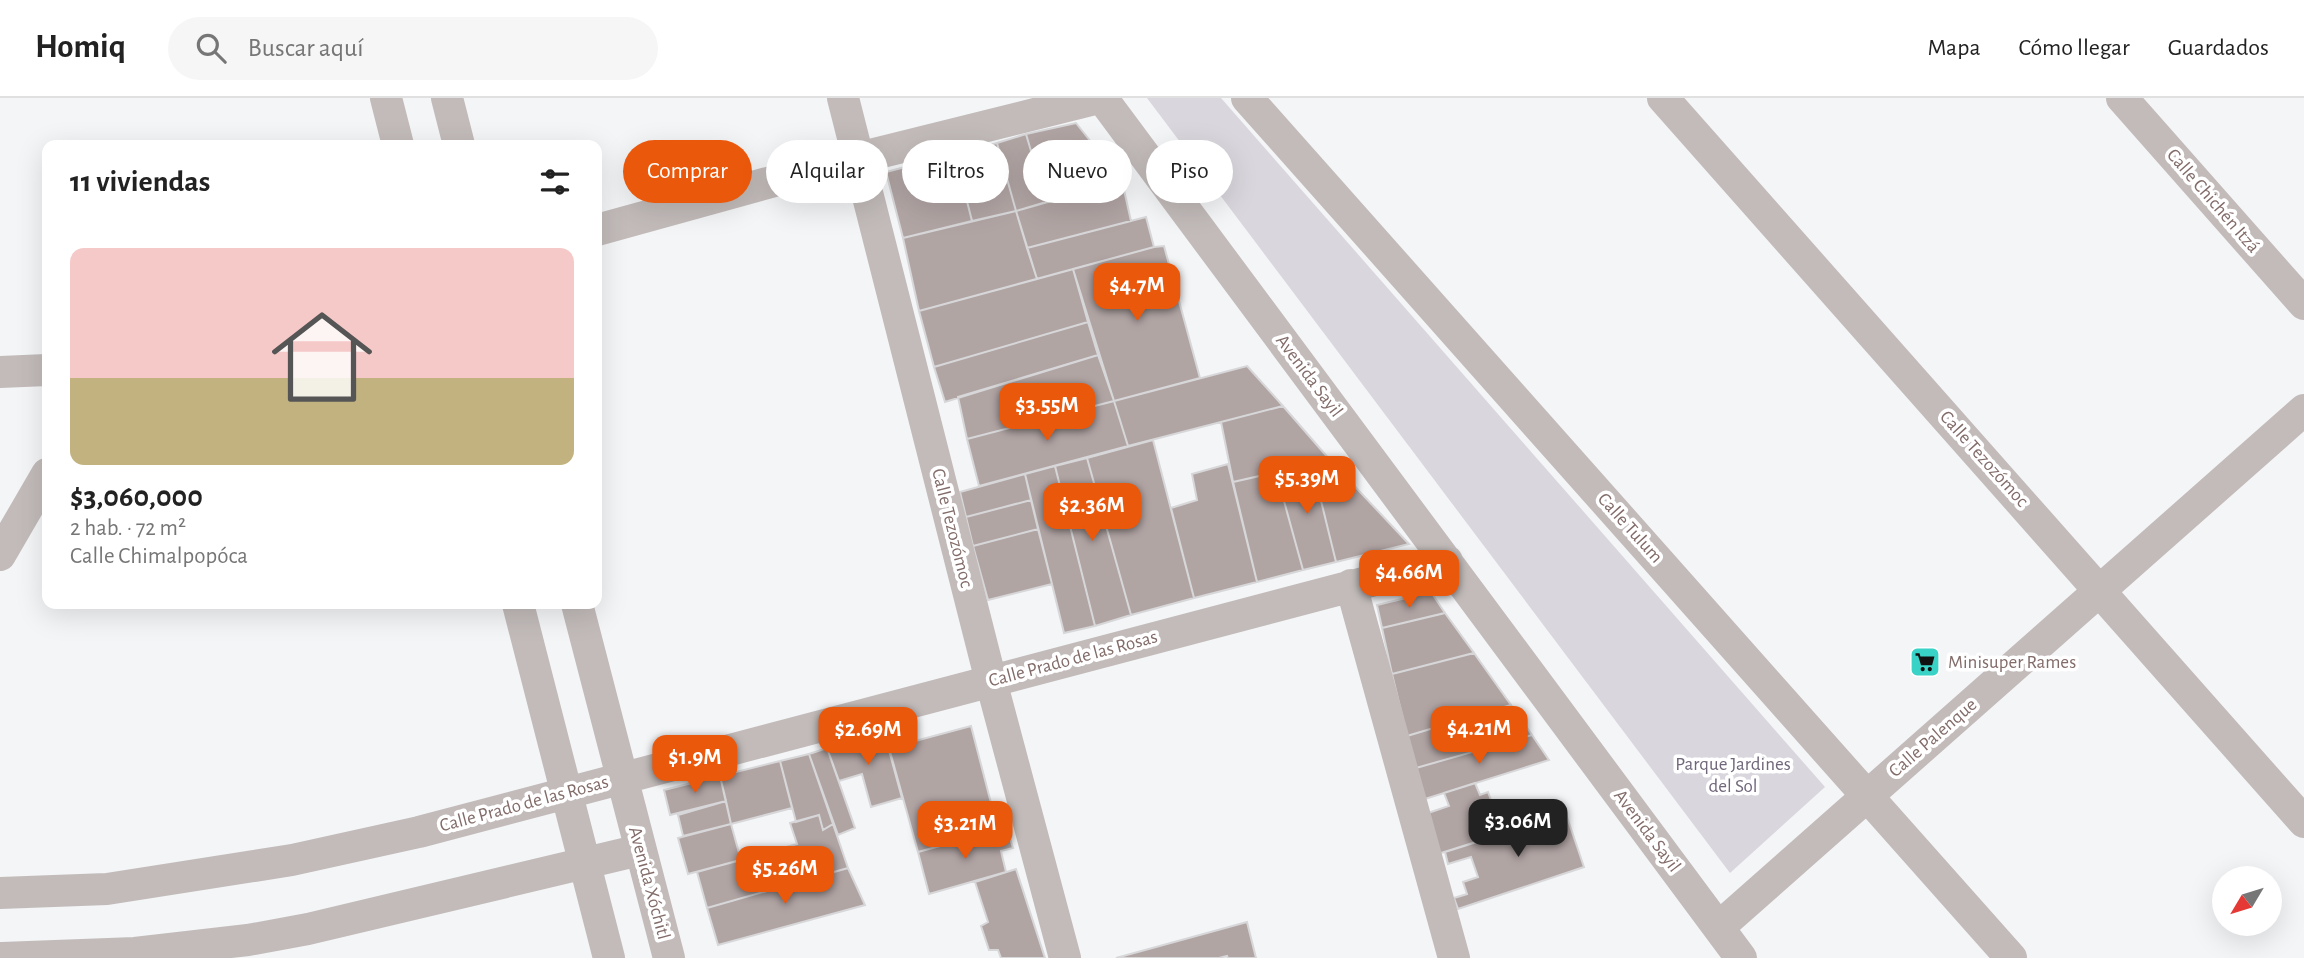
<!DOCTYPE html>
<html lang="es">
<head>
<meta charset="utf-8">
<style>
	body { margin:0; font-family:"Alegreya Sans",sans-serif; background:#f6f6f6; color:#222; height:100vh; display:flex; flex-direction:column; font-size:26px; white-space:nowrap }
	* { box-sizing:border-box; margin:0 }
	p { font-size:23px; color:#767676 }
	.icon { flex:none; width:38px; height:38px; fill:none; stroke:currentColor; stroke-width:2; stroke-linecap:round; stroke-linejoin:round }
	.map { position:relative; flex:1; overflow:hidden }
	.panel { position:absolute; left:42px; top:42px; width:560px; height:469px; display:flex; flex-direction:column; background:#fff; border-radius:14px; box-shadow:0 7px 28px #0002 }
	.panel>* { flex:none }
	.hud { position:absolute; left:623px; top:42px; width:665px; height:63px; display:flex; gap:14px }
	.needle { width:46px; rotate:232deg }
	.fabs { position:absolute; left:2212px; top:768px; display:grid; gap:14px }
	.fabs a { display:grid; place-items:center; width:70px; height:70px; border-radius:50%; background:#fff; box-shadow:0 7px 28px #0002; font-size:35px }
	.price { position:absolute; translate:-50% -60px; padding:0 16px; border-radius:14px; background:#ea580c; color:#fff; font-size:23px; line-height:46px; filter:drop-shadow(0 2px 4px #0008) }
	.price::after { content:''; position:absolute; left:50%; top:42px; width:21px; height:16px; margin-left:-10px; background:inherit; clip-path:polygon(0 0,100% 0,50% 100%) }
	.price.on { background:#222; color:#fff }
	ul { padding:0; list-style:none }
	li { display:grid; align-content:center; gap:14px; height:371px; padding:0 28px }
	li span { display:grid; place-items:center; height:217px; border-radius:14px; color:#555 }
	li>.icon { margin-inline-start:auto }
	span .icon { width:126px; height:126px; fill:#fffc; stroke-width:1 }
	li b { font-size:30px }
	h2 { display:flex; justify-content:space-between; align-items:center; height:84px; padding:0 28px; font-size:30px }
	.tag { padding:0 24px; border-radius:32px; background:#fff; box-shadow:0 7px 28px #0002; font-size:24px; line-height:63px }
	.tag.on { background:#ea580c; color:#fff }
	header { display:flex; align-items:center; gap:42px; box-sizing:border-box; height:98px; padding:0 35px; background:#fff; border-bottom:2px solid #e0e0e0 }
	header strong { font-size:33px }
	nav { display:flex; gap:38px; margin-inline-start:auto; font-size:24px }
	.search { width:490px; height:63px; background:#f6f6f6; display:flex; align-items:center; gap:18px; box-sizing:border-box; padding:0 24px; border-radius:38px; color:#767676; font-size:26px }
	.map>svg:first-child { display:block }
	.green { fill:#d9d6dd }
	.building { fill:#b1a5a4; stroke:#d7d7d9; stroke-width:2 }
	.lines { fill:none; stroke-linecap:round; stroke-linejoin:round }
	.minor { stroke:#c2bbba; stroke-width:32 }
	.labels { text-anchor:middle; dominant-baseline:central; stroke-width:7; stroke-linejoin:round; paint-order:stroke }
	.street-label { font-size:19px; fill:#826c69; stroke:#fff }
	.poi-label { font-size:19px; fill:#826c69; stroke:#fff; text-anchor:start }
	.park-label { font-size:19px; fill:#70677a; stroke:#fff }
</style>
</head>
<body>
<header>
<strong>Homiq</strong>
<div class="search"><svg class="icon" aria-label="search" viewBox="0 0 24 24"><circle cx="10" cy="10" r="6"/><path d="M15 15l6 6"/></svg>Buscar aquí</div>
<nav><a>Mapa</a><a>Cómo llegar</a><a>Guardados</a></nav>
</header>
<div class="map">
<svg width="2304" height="860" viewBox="0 0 2304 860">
	<rect width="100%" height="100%" fill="#f4f5f7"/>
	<path class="green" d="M1147,0H1221L1825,689L1730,775Z"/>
	<path class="building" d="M1076,25L1122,83L1046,104L1026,36Z
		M1026,36L1046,104L1016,113L997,45Z
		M997,45L1016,113L972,123L955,56Z
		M955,56L972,123L903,140L886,74Z
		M1122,83L1131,123L1027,150L1016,113Z
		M1016,113L1037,181L919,213L903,140Z
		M1146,119L1154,149L1037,181L1027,150Z
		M1164,148L1200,280L1114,303L1073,171L1154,149Z
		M1073,171L1088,224L934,269L919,213Z
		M1088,224L1098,257L945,304L934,269Z
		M1098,257L1114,303L967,341L958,299Z
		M1247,268L1283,308L1128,348L1114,303Z
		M1114,303L1128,348L979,388L967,341Z
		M1283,308L1330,362L1233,384L1221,324Z
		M1153,342L1194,500L1131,517L1087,360Z
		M1087,360L1131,517L1095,528L1055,368Z
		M1330,362L1409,446L1336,464L1312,366Z
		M1228,366L1257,484L1194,500L1171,410L1197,402L1192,376Z
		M1312,366L1336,464L1303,472L1276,374Z
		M1055,368L1095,528L1064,535L1025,376Z
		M1276,374L1303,472L1257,484L1233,384Z
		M1025,376L1031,402L966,419L960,394Z
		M1031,402L1038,431L973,448L966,419Z
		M1038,431L1052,486L988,502L973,448Z
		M1431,494L1445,515L1382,530L1377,507Z
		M1445,515L1474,555L1392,576L1382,530Z
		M1474,555L1511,607L1407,638L1392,576Z
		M1511,607L1532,637L1416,670L1407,638Z
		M971,628L998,732L918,754L889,650Z
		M884,634L902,700L871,709L862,676L839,683L827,650Z
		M1532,637L1549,662L1425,701L1416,670Z
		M827,650L855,730L838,737L809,656Z
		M809,656L833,726L823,732L819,717L796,724L780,663Z
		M780,663L792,710L731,726L720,678Z
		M720,678L726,703L670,717L664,692Z
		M1475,685L1480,697L1488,694L1498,721L1474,728L1479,743L1438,756L1428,715L1449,708L1444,695Z
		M726,703L731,726L683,738L678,717Z
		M1566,716L1584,769L1458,811L1454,800L1467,796L1463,784L1478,779L1471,759L1448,766L1445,754Z
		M819,717L823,732L833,726L848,770L707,810L697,774L797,746L790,725Z
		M731,726L741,762L688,776L678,740Z
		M1007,730L1013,750L1001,753L1006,774L929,796L918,754Z
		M848,770L865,807L718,847L707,810Z
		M1016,771L1045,860H1001L998,852H989L981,828L988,824L975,784Z
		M1247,824L1256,860H1228L1227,858L1219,860H1116Z"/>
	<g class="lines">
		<path class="minor" d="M386,0L398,47
			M447,0L459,47
			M843,0L991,583L1065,860
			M1102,0L1741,860
			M1247,0L2011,860
			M1663,0L2304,724
			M2122,0L2304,206
			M597,132L858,60L1099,0
			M0,274L47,272
			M0,457L47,376
			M1351,487L1454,860
			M518,506L609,860
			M577,506L669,860
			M0,795L107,791L292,762L419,734L1447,463
			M1719,829L2304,312
			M2,860L135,855L248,842L308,831L640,752"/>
	</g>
	<defs>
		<g id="supermarket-square" transform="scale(1.575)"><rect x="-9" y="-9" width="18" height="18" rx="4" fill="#39d2c6" stroke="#fff"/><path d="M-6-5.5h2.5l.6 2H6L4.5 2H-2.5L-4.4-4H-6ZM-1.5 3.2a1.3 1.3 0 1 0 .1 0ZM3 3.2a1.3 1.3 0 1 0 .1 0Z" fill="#111"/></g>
	</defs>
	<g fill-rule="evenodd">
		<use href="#supermarket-square" x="1925" y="564"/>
	</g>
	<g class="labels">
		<g class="street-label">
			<text transform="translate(2213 103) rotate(49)">Calle Chichén Itzá</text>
			<text transform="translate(1309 278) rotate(53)">Avenida Sayil</text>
			<text transform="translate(1984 361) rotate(48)">Calle Tezozómoc</text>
			<text transform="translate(952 430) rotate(76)">Calle Tezozómoc</text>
			<text transform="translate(1630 430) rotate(48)">Calle Tulum</text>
			<text transform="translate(1073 561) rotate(-15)">Calle Prado de las Rosas</text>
			<text transform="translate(1933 640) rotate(-41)">Calle Palenque</text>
			<text transform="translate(524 706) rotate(-15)">Calle Prado de las Rosas</text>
			<text transform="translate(1647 733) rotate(53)">Avenida Sayil</text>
			<text transform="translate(649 785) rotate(75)">Avenida Xóchitl</text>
		</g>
		<g class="poi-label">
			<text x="1948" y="564">Minisuper Rames</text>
		</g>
		<g class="park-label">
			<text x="1733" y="666">Parque Jardines<tspan x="1733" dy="22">del Sol</tspan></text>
		</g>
	</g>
</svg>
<div class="fabs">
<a><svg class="needle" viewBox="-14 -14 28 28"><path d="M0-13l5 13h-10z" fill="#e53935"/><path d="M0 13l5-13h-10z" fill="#767676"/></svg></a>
</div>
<b class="price" style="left:1137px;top:225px">$4.7M</b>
<b class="price" style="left:1047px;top:345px">$3.55M</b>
<b class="price" style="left:1307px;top:418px">$5.39M</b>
<b class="price" style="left:1092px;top:445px">$2.36M</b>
<b class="price" style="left:1409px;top:512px">$4.66M</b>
<b class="price" style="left:1479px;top:668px">$4.21M</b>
<b class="price" style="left:868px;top:669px">$2.69M</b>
<b class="price" style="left:695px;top:697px">$1.9M</b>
<b class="price on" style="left:1518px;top:761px">$3.06M</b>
<b class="price" style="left:965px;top:763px">$3.21M</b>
<b class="price" style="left:785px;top:808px">$5.26M</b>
<div class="hud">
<a class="tag on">Comprar</a>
<a class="tag">Alquilar</a>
<a class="tag">Filtros</a>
<a class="tag">Nuevo</a>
<a class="tag">Piso</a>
</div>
<section class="panel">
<h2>11 viviendas<svg class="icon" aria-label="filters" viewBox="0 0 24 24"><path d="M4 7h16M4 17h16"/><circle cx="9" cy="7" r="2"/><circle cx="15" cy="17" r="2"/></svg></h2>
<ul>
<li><span style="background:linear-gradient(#f6c9c9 60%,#c2b280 0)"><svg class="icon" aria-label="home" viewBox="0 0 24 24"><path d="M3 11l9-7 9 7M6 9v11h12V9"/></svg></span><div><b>$3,060,000</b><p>2 hab. · 72 m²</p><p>Calle Chimalpopóca</p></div></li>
</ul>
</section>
</div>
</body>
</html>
